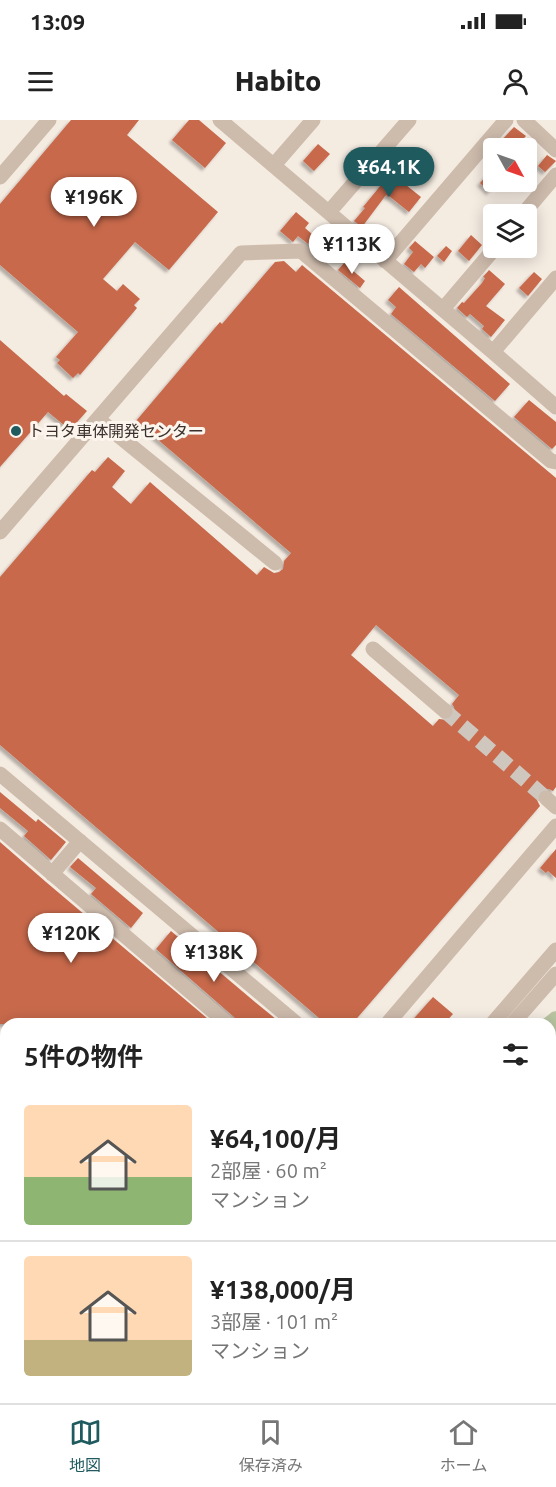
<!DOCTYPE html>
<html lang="ja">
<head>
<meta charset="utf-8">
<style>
	body { margin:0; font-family:Ubuntu,"Noto Sans JP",sans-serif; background:#f2f2f2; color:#222; height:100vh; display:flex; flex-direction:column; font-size:22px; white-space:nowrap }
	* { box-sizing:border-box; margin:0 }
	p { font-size:20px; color:#767676 }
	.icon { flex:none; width:33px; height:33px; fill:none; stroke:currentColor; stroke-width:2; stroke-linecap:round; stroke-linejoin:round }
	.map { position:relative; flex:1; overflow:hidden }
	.panel { position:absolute; left:0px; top:898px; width:556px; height:386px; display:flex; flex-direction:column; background:#fff; border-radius:18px 18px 0 0; box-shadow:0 3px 15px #0003 }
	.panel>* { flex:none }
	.needle { width:39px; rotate:130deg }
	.tools { position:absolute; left:483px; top:18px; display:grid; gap:12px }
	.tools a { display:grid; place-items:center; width:54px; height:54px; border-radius:6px; background:#fff; box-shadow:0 3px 15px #0003; font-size:30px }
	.price { position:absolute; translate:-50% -51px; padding:0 14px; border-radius:21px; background:#fff; color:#222; font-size:20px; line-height:39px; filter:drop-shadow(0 2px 3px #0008) }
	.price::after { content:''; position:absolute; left:50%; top:36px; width:18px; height:14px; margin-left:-9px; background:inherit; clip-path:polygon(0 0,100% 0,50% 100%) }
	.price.active { background:#1f5a5e; color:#fff }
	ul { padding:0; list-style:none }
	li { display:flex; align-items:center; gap:18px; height:150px; padding:0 24px }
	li+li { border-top:2px solid #e0e0e0 }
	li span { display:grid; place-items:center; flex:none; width:168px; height:120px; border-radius:6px; color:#555 }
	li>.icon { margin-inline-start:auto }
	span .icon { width:72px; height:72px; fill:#fffc; stroke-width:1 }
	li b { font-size:26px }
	h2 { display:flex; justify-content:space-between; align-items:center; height:72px; padding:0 24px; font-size:26px }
	.status { display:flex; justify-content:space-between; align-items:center; height:42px; padding:0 30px; background:#fff; direction:ltr }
	.status svg { height:16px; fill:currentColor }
	header { display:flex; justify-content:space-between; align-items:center; height:78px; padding:0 24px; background:#fff; font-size:27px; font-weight:800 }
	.tab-bar { display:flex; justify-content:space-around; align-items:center; height:84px; border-top:2px solid #e0e0e0; background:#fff; font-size:16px; color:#767676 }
	.tab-bar a { display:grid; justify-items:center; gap:3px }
	.tab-bar .active { color:#1f5a5e }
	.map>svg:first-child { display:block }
	.green { fill:#b8c4a0 }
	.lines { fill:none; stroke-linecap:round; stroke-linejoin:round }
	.stream { stroke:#7fb0b2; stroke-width:3 }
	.building { fill:#c8694b; fill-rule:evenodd; filter:url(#shadow) }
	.minor-tunnel { stroke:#cfc6bd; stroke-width:15; stroke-dasharray:15 8; stroke-linecap:butt }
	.path { stroke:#b9a596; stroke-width:2; stroke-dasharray:3 3; stroke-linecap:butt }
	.minor { stroke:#cdbbac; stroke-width:15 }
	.poi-dot { fill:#1f5a5e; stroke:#fbf5ee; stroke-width:2 }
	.labels { text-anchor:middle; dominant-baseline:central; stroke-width:6; stroke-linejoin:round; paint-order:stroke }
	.poi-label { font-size:16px; fill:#3b302b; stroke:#fbf5ee; text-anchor:start }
</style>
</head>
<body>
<div class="status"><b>13:09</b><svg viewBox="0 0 49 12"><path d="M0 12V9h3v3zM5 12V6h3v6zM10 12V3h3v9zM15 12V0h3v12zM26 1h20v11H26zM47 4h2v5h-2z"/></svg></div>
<header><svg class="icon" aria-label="menu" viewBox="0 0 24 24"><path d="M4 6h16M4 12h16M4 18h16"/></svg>Habito<svg class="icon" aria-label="person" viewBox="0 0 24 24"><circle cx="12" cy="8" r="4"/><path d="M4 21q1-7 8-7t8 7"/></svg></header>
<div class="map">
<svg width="556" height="1283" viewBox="0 0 556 1283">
	<defs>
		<filter id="shadow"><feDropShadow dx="-3" dy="3" stdDeviation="1.5" flood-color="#0004"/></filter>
	</defs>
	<rect width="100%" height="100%" fill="#f4ebe1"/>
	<path class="green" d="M556,891V1054L550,1049V904H537L552,892Z
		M207,1278H410L406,1283H212Z"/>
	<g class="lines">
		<path class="stream" d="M379,1278L382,1279V1278
			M332,1283L334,1278"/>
	</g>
	<path class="building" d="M71,0H139L127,15L218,92L169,150L135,122L103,159L117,171L123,164L140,179L134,185L137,188L80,255L78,253L73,258L57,243L60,240L56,237L78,212L0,145V84Z
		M189,0H199L226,23L205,48L172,20Z
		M514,7L526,16L515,28H506L499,23Z
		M318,24L330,34L314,51L303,41Z
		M547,35L556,41L545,52L538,46Z
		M494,47V67L489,72L480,63Z
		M391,53L421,77L409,92L389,76L388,77L386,75L362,107L354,101L365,88L363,87Z
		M296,92L309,103L305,108L319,120L312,127L298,116L293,122L280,111Z
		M471,115L482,125L469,141L458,131Z
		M415,121L434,137L425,148L421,144L414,152L404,144L413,132L409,128Z
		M446,126L452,131L444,142L437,136Z
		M284,141L296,152L302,145L556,358V667L553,671L549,669H544L538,672L537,680L540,686L352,904H326L0,625V457L92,350L95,352L108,337L125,351L112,367L131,384L150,362L257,455L264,447L274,453L279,452L283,449L284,441L291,433L136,301L220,202L222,204L275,142ZM376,505L459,575L452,584L454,587L455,592L452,598L448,600L439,599L433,606L351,535Z
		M344,143L365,161L360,168L338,150Z
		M489,150L505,164L486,186L505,200L491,217L482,209L484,206L470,194L467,197L457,188L462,182L464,183L482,163L485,158L483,157Z
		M534,152L542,159L528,176L519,168Z
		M399,167L510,264L495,281L391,194L396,187L388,180Z
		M0,220L64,276L66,274L87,291L70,310L48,292L0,347Z
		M529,280L556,302V325L552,329L514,297Z
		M0,672L36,702L38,699L66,722L51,740L24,716L28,711L0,688Z
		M0,722L46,762L214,904H0Z
		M556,729V758L548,751L546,753L540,748Z
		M78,738L143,793L131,808L91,774L96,768L70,747Z
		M171,811L255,882L282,904H238L234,897L156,829Z
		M433,877L453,894L444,904H409Z"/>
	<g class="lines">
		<path class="minor-tunnel" d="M445,591L546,678"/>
		<path class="path" d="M550,1096L556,1101
			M550,1122L556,1116
			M229,1278L235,1283
			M283,1283L288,1278
			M310,1283L312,1278
			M326,1283L328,1278
			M347,1283L349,1278
			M386,1283L387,1278
			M393,1283L397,1278"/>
		<path class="minor" d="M220,0L493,232L556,287
			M524,0L556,30
			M274,45L313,0
			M0,57L49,0
			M329,92L409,0
			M523,94L556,55
			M385,141L506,0
			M443,189L495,128
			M493,232L556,158
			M98,299L275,443
			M0,412L241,133L301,131L551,341L556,342
			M373,529L445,591
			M0,654L297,904
			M546,678L556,687
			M0,709L228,904
			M52,754L80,721
			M387,904L556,706
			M492,904L556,830
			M512,904L556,854
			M0,981L6,986
			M550,1204L556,1198
			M0,1247L6,1253
			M36,1278L42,1283
			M50,1278L56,1283
			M206,1278L212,1283
			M427,1278L433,1283
			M189,1283L194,1278
			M410,1283L415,1278
			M483,1283L487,1278"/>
	</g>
	<circle class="poi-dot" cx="16" cy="311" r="6"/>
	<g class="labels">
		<g class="poi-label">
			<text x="28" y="311">トヨタ車体開発センター</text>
		</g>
	</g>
</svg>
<div class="tools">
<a><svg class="needle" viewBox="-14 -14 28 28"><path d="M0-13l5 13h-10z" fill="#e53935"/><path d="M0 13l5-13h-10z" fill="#767676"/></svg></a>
<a><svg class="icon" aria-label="layers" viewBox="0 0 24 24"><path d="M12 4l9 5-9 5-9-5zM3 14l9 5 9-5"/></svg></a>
</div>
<b class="price active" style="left:389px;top:78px">¥64.1K</b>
<b class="price" style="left:94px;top:108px">¥196K</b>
<b class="price" style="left:352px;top:155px">¥113K</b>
<b class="price" style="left:71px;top:844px">¥120K</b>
<b class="price" style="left:214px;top:863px">¥138K</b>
<section class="panel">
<h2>5件の物件<svg class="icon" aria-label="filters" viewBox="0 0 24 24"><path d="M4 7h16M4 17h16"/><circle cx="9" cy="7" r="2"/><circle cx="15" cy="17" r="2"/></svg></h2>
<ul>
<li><span style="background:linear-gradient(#ffd9b3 60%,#8fb573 0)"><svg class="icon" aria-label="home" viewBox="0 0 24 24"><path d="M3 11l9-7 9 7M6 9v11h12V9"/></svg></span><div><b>¥64,100/月</b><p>2部屋 · 60 m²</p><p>マンション</p></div></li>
<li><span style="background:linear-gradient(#ffd9b3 70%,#c2b280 0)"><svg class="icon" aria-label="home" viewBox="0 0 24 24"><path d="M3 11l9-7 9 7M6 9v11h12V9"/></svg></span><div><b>¥138,000/月</b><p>3部屋 · 101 m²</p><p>マンション</p></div></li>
</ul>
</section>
</div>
<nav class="tab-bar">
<a class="active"><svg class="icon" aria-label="map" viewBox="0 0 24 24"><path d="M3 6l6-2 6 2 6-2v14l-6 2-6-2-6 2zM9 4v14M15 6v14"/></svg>地図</a>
<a><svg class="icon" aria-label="saved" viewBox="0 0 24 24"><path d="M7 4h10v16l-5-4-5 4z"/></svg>保存済み</a>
<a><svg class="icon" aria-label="home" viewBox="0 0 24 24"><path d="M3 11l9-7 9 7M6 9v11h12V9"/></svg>ホーム</a>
</nav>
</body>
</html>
